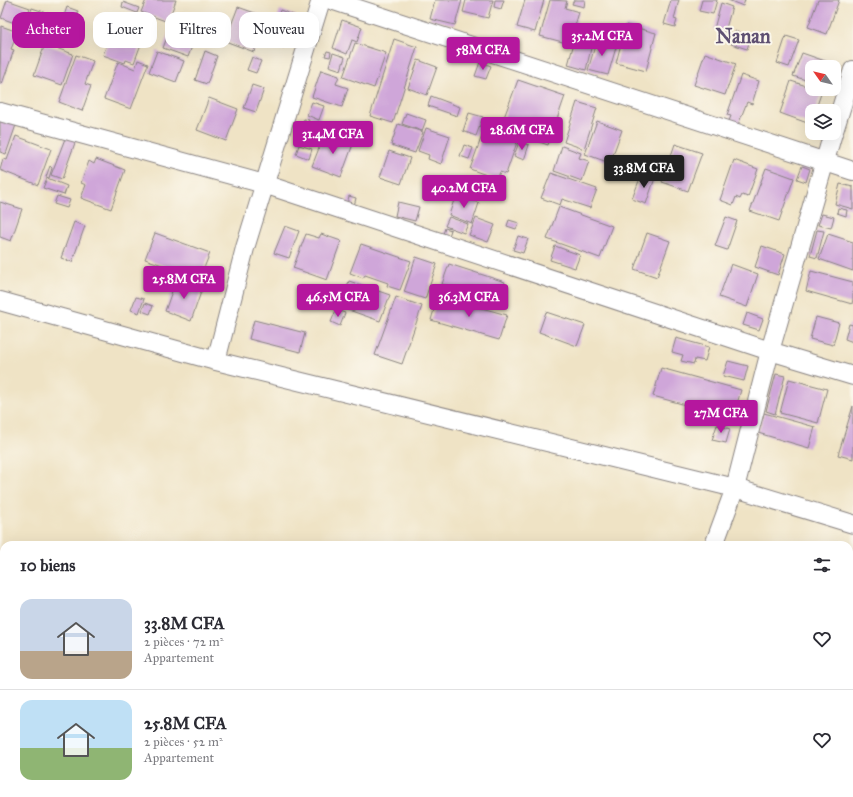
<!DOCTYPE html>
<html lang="fr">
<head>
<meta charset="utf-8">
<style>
	body { margin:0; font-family:"IM FELL Great Primer",serif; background:#f7f7f7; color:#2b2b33; height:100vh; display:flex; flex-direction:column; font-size:15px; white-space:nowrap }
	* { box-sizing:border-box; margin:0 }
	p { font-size:13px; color:#7c7c81 }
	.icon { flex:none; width:22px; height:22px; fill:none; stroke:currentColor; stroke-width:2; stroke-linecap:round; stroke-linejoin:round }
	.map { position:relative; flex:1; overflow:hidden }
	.drawer { position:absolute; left:0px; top:541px; width:853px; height:256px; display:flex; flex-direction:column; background:#fff; border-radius:12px 12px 0 0; box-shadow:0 4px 16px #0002 }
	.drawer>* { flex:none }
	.banner { position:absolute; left:12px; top:12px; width:400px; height:36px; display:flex; gap:8px }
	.needle { width:26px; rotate:304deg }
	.controls { position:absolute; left:805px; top:60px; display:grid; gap:8px }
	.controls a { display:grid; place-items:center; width:36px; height:36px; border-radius:8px; background:#fff; box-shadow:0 4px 16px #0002; font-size:20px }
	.price { position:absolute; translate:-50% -34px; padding:0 9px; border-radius:4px; background:#b5179e; color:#fff; font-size:13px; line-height:26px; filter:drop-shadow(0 1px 2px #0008) }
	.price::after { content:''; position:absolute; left:50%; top:24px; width:12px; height:9px; margin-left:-6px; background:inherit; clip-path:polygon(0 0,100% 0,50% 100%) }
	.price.selected { background:#222; color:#fff }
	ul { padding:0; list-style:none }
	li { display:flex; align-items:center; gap:12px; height:100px; padding:0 20px }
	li+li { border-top:1px solid #e1e1e2 }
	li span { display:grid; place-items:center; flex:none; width:112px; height:80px; border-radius:12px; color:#555 }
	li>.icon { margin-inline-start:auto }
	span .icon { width:48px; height:48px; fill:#fffc; stroke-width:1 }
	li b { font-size:17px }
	h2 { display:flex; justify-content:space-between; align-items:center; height:48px; padding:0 20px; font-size:17px }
	.chip { padding:0 14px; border-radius:12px; background:#fff; box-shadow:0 4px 16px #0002; font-size:14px; line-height:36px }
	.chip.selected { background:#b5179e; color:#fff }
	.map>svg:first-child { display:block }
	.building { fill:#cfa6d9 }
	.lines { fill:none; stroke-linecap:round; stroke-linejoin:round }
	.minor-casing { stroke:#888280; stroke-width:20 }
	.minor { stroke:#fff; stroke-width:18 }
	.labels { text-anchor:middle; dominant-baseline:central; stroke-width:4; stroke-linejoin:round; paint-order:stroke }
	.district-label { font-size:20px; font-weight:bold; fill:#5f5072; stroke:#fbf7ec }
</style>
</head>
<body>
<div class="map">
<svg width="853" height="797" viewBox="0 0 853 797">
	<rect width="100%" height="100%" fill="#fbf7ec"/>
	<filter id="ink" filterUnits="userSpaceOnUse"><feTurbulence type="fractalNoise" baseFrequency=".025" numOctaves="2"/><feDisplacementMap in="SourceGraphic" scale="8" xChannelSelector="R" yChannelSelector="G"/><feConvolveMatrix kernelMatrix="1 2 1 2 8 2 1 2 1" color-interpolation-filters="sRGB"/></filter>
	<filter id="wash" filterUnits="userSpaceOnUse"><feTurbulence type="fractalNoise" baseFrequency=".012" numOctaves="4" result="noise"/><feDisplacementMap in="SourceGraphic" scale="16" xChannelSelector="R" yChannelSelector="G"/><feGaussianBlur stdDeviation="0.9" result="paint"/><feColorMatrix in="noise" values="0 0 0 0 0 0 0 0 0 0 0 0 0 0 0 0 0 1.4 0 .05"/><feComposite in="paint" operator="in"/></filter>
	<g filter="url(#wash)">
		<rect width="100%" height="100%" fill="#efe3c5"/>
		<g id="blocks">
			<path class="building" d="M7,0L30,8L23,26L1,18Z
				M146,0H176L168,22L141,12Z
				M435,0H462L455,25L430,19Z
				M466,0H493L488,18L463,12Z
				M495,0H504L501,9L494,7Z
				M525,0H544L535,32L517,27Z
				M550,0L567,1L565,8L579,12L570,44L540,36Z
				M574,0H585L584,7L572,4Z
				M671,0H679L674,19L677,20L675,27L664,24Z
				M702,0H717L713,14L699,11Z
				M728,0H745L743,6Z
				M818,0H839L827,34L808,27Z
				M123,2L139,8L137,13L122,7Z
				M721,3L732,7L725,32L714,29Z
				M67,7L78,11L70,34L59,30Z
				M238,7L266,17L254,52L225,41Z
				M32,8L53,15L44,41L23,33Z
				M280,10L296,16L284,48L269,42Z
				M342,20L362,27L357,42L352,40L347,54L333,48Z
				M172,24L197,33L188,57L163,48Z
				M626,25L656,33L646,71L616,63Z
				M1,26L18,32L11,49L14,50L2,84H0Z
				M135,30L144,34L141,43L132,40Z
				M735,31L751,37L747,49L731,44Z
				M111,33L141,44L134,63L126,60L125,63L103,55Z
				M786,36L799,40L789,67L777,63Z
				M394,39L417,47L393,123L370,116Z
				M575,39L592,44L586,70L568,65Z
				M597,39L617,44L608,75L588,70Z
				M355,43L386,53L374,88L343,77Z
				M45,44L73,54L62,85L34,75Z
				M157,51L184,61L176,82L149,72Z
				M205,51L217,56L207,84L195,80Z
				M327,51L331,52L330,57L325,56Z
				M333,53L345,57L341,70L329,66Z
				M705,53L736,64L725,95L694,85Z
				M802,53L828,62L826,67H812V82L793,76Z
				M76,55L93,61L85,84L91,86L82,111L59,102Z
				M252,57L261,61L256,73L247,70Z
				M138,60L148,64L131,109L104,99L118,62L135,69Z
				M418,60L437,67L427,95L408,88Z
				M480,62L491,66L486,79L475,76Z
				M321,70L339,76L336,84L348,88L342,107L312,97Z
				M741,75L759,81L752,104L747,102L738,125L729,121L731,116L727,115Z
				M518,80L565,96L548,145L500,128Z
				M791,81L822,91L815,111H812V118L810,124L780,113Z
				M252,85L264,89L256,112L244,108Z
				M431,96L460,107L457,116L428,106Z
				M209,98L238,109L226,141L197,130Z
				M312,102L324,106L319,120L307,115Z
				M577,102L597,108L584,149L564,142Z
				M406,113L426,120L422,131L402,124Z
				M469,113L483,117L476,136L463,131Z
				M0,117L17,122L6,154L0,152Z
				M304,119L309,120L302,143L296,141Z
				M597,121L622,130L610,163L585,154Z
				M398,124L423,132L415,153L391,145Z
				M426,128L450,136L441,164L428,159L429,155L418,151Z
				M484,130L517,142L506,174L500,172L497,179L470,169Z
				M325,133L353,144L341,177L312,166Z
				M16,136L51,149L38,185L0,170L3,159L7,160Z
				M66,136L76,140L62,179L51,175Z
				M519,142L529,145L524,160L514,156Z
				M675,144L702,153L688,191L662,182Z
				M299,145L312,149L309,159L296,154Z
				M464,145L473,148L469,159L460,156Z
				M562,146L581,153L579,158L589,161L582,181L554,171Z
				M389,151L410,158L401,184L380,177Z
				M96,159L125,170L111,209L81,198L86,185L81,183L89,161L94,164Z
				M734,160L758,169L748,197L742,195L740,199L736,197L733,205L720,200Z
				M50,166L52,168L49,178L46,177Z
				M802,166L810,169L806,182L797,179Z
				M766,168L794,178L779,221L750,211Z
				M551,173L597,189L590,208L562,199L560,205L541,198Z
				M642,173L655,178L646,204L632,199Z
				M47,178L67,186L64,195L43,188Z
				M840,184L853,187V209L835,204Z
				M456,194L479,203L472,224L449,215Z
				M57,196L70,200L67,208L54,204Z
				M349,196L356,198L354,206L347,204Z
				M0,202L22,209L11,241L0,237Z
				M398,202L419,207L415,221L395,216Z
				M559,207L612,226L600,258L547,239Z
				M838,208L847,210L846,216L837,213Z
				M822,214L834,217L831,228L818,225Z
				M449,217L468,224L464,233L445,226Z
				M726,217L737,221L727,250L715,246Z
				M476,218L495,225L488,242L469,235Z
				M509,220L519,223L516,229L507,226Z
				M74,222L85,226L72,262L61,258Z
				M285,226L299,231L289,258L274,253Z
				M445,228L451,230L449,236L443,234Z
				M817,230L824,231L817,258L810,256Z
				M155,233L210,253L200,278L145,259Z
				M647,233L670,241L657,277L634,269Z
				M306,234L319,238L321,234L341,241L327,280L293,268Z
				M828,234L853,242V271L819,259Z
				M518,236L528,239L523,253L513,250Z
				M361,244L411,261L400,290L387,286L388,283L365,275L363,278L350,273Z
				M555,246L580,255L575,268L550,260Z
				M762,246L785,254L778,275L755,267Z
				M416,257L437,264L425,299L404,292Z
				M449,264L505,282L498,302L442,284Z
				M731,264L758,274L747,307L719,297Z
				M811,271L853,282V299L852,304L806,291Z
				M176,280L202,289L191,321L165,311Z
				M349,281L390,295L380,321L340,307Z
				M438,296L507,315L499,340L431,320Z
				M136,297L144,299L139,313L131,310Z
				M396,297L422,306L402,364L375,355Z
				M145,303L153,306L150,314L142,311Z
				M336,310L345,313L340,326L331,322Z
				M546,312L585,325L577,346L539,332Z
				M747,313L763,319L759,330L743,325Z
				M816,317L839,323L833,345L810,339Z
				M254,320L305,333L300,352L249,339Z
				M849,324L853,325V342L845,339Z
				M676,338L709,347L705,361L695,359L694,364L681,361L683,355L672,352Z
				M728,361L748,366L744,381L723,376Z
				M661,368L741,390L733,418L653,396Z
				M776,374L785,376L775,414L766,411Z
				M789,379L827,389L818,423L780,413Z
				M853,406V459L838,455Z
				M764,413L815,427L809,448L758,433Z
				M717,425L730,429L726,443L712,440Z
				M765,793H838L837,797H763Z"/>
		</g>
	</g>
	<g filter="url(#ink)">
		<use href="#blocks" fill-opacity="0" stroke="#888280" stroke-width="1"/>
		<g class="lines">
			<g class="minor-casing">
				<path id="minor" d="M331,0L853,171
					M0,112L264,184L770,351L735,488L714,545
					M834,131L853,70
					M833,133L770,351L853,376
					M0,301L216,361L735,488L853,524
					M216,361L245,248L321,0
					M651,793L665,797
					M619,797L620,793"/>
			</g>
			<use href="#minor" class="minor"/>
		</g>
	</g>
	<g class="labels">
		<g class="district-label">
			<text x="743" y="36">Nanan</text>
		</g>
	</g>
</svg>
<div class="controls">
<a><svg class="needle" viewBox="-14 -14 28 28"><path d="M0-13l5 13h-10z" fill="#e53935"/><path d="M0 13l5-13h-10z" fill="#7c7c81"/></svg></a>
<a><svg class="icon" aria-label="layers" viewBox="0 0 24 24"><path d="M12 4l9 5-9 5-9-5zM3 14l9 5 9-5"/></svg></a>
</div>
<b class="price" style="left:602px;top:57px">35.2M CFA</b>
<b class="price" style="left:483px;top:71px">58M CFA</b>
<b class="price" style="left:522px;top:151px">28.6M CFA</b>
<b class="price" style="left:333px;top:155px">31.4M CFA</b>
<b class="price selected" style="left:644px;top:189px">33.8M CFA</b>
<b class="price" style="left:464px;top:209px">40.2M CFA</b>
<b class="price" style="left:184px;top:300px">25.8M CFA</b>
<b class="price" style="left:338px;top:318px">46.5M CFA</b>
<b class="price" style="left:469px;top:318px">36.3M CFA</b>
<b class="price" style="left:721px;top:434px">27M CFA</b>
<div class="banner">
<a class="chip selected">Acheter</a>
<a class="chip">Louer</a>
<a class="chip">Filtres</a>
<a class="chip">Nouveau</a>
</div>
<section class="drawer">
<h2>10 biens<svg class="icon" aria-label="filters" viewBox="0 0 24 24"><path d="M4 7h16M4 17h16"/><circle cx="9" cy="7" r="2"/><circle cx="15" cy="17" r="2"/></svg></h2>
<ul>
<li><span style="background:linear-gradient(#c9d6e8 65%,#b9a48a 0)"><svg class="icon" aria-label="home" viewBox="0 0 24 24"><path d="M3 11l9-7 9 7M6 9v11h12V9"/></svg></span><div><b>33.8M CFA</b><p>2 pièces · 72 m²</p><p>Appartement</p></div><svg class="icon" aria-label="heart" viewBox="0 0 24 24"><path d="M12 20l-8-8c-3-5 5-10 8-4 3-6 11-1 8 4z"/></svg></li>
<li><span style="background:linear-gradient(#bfe0f5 60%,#8fb573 0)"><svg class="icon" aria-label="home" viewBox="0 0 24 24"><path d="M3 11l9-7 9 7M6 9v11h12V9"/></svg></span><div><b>25.8M CFA</b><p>2 pièces · 52 m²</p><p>Appartement</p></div><svg class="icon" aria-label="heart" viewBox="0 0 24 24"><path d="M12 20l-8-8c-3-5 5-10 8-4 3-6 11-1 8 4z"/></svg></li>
</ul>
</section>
</div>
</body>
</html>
